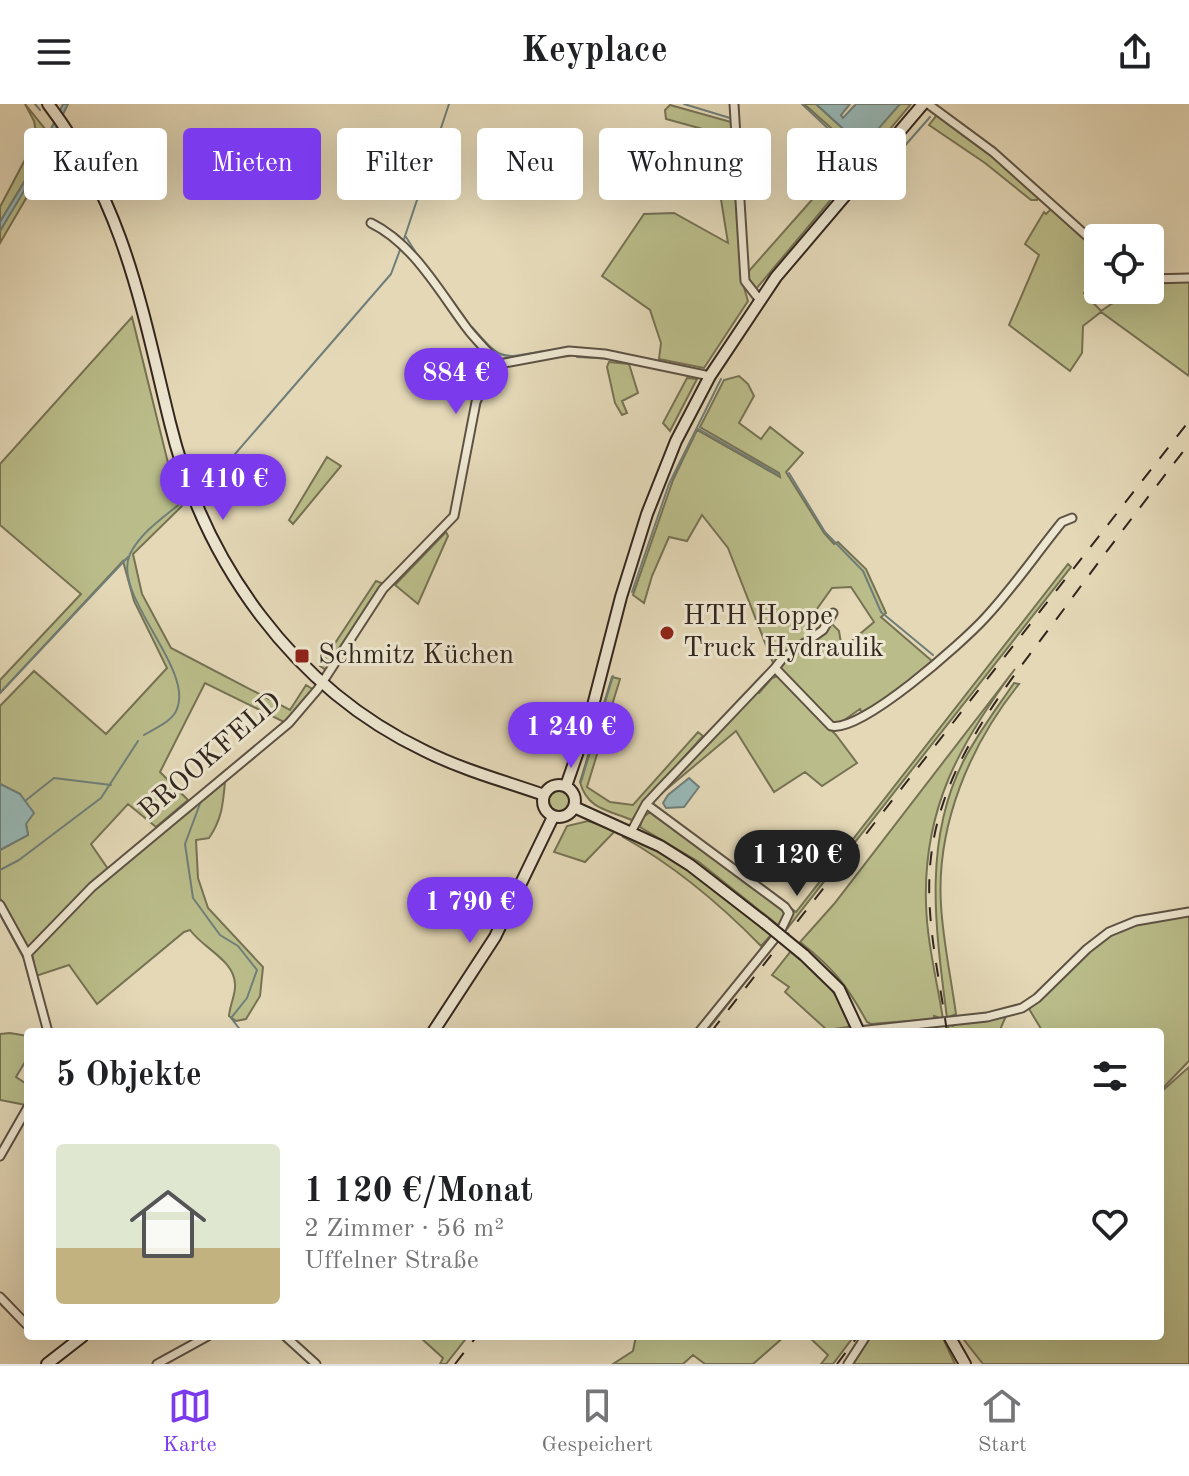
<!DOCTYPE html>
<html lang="de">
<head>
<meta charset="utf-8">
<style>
	body { margin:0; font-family:"Old Standard TT",serif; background:#f2f2f2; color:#202124; height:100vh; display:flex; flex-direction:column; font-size:30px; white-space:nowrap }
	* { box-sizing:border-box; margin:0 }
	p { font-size:26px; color:#757577 }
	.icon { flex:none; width:44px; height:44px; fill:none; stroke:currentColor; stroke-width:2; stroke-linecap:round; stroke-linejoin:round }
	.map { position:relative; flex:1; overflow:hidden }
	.details { position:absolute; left:24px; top:924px; width:1140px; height:312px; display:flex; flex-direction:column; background:#fff; border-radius:8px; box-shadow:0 8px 32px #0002 }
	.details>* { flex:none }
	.top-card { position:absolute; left:24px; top:24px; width:1142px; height:72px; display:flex; gap:16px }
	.controls { position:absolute; left:1084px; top:120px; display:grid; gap:16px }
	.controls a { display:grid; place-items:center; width:80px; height:80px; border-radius:8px; background:#fff; box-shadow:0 8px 32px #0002; font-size:40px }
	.price { position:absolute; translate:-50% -68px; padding:0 18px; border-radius:28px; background:#7c3aed; color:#fff; font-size:26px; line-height:52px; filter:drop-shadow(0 2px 4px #0008) }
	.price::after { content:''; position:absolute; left:50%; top:48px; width:24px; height:18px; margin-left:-12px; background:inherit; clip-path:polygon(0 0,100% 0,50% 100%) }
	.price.current { background:#222; color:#fff }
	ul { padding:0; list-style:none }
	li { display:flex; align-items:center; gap:24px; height:200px; padding:0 32px }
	li span { display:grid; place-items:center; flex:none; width:224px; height:160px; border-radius:8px; color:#555 }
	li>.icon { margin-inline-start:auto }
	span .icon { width:96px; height:96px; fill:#fffc; stroke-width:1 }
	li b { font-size:34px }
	h2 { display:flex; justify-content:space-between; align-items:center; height:96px; padding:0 32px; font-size:34px }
	.tag { padding:0 28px; border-radius:8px; background:#fff; box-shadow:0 8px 32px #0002; font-size:28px; line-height:72px }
	.tag.current { background:#7c3aed; color:#fff }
	header { display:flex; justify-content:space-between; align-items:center; height:104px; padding:0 32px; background:#fff; font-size:36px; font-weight:800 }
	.tabs { display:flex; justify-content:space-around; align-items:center; height:112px; border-top:2px solid #e0e0e0; background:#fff; font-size:22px; color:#757577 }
	.tabs a { display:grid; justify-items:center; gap:4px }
	.tabs .current { color:#7c3aed }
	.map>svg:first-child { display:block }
	.green { fill:#babd8a; stroke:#767254; stroke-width:2 }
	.water { fill:#98b8b6; stroke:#6f7e79; stroke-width:2 }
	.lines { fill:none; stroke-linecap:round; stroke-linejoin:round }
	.stream { stroke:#6f7e79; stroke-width:2 }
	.street-casing { stroke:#5e5244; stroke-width:11 }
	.secondary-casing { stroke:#32261e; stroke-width:14 }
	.street { stroke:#ede6d0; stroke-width:7 }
	.secondary { stroke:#ede6d0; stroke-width:10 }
	.rail { stroke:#32261e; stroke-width:2; stroke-dasharray:14 14; stroke-linecap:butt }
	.secondary-bridge-casing { stroke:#32261e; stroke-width:14; stroke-linecap:butt }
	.secondary-bridge { stroke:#ede6d0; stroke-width:10 }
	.poi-dot { fill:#8f2418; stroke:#ede6d0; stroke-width:3 }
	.labels { text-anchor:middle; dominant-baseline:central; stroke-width:6; stroke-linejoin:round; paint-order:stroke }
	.poi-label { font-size:28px; fill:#32261e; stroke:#ede6d0; text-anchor:start }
	.street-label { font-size:28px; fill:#32261e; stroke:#ede6d0 }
</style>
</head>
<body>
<header><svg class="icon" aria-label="menu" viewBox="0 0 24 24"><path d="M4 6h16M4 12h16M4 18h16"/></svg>Keyplace<svg class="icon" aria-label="share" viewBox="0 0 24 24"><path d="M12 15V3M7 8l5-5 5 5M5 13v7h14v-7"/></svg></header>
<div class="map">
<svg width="1189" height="1260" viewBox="0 0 1189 1260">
	<rect width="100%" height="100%" fill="#e4d8b7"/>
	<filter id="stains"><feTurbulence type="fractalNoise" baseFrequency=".0025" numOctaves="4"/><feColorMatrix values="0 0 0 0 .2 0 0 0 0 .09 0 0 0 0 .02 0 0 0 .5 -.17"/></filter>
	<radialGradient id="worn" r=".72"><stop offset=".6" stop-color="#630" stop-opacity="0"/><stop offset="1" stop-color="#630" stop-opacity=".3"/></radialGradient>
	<path class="green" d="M25,0L49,30L29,70L0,118V103L37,33L34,17Z
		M804,0H816L861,41L900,0H911L756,185L749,177V167L856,46Z
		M670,1L731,18L743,180L748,197L704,264L659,255L661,239L650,206L602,172L644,110L674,109L728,139L710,27L666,15L665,6Z
		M937,11L991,51L1038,92L1037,96H1031L985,59L929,21Z
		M52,35L56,43L0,139V127Z
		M1052,104L1098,145V178L1084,189L1101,207L1132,186H1150V176L1189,175V272L1101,208L1083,222L1082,249L1070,267L1009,221L1039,151L1025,140L1044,108L1046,110Z
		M132,213L170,367L182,402L133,450L142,490L171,544L290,606L306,581L314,586L284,618L205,579L160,668L188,696L156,723L128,700L91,740L108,765L28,846L0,794V746L28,731L20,690L0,680V602L34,567L106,630L167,564L134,497L123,457L0,589V576L81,490L0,421V360Z
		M609,258L629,260L638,289L622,297L627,309L622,311L615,299L607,263Z
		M739,272L748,280L754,292L739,319L761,335L770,323L803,349L786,368L824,429L834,440L838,438L866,465L886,509L881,513L932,557L902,584L862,609L860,605L840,619L832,620L779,564L783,557L830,518L839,527L842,545L874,518L851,483L832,484L809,516L810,531L773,559L728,444L702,411L687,437L669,433L652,472L644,499L633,491L673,376L697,326L780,373L779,369L700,323L724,276Z
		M687,274L697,275L670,327L663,319Z
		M327,353L341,362L293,420L289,416Z
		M446,428L448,432L418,500L395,481Z
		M1068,460L1071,463L706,928H702L787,819L788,802L796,808Z
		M376,477L384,480L326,566L320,562Z
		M1015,565C960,639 923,704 926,800C927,838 937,877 943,915L934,912V915L871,920L867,918C847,881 832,863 800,838L834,800Z
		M778,572L836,631L857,659L822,682L805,668L774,688L736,627L656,694L757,588L759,589L772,574Z
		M612,573L620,575L587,683L610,698L633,701L698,628L703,632L645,697L632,716C608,706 587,705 580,678Z
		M1014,579L1019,580C970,641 936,721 941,801C943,837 951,874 956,910L947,914C936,827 922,738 964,656C978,629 997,604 1014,579Z
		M225,678C223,700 222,715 209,734L196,736L198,774L208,804L263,863L260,892L246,915L236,917L229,912C230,900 236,890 235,880C234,856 204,845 190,826L184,828L97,900L69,861L36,872L32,849L94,785Z
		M548 697a12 12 0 1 1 24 0a12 12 0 1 1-24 0Z
		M649,709H655L782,803L785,810L779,822L699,758L640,723L643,713Z
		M588,717L616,726L585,758L554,748L567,722Z
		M625,729L678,758L771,831L761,842C720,800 675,762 623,733Z
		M1189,812V957L1160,987V928H1043L1029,905C1062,875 1094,832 1139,819C1155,815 1172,814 1189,812Z
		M791,847C818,868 836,887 851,917L848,923L827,926L785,888L789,883L772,871Z
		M1006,912L999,928H949L948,920L953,922L956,919Z
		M10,929L28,932V953L16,973L28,981L26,1001L0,996V930Z
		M1189,963V1260H983L961,1232H1160V989Z
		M424,1232H468L446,1260H440L443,1254L421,1234Z
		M636,1232H785L753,1260H705L693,1251L683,1260H613L633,1247Z
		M808,1232H854L833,1260H821L828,1251Z
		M871,1232H942L955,1260H852Z"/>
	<path class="water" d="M63,0H68L33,72L0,127V118L29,70Z
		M816,0H850L841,11L843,14L856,0H900L866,39L861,41Z
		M689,674L699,683L684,703L666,704L663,699L668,691Z
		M0,680L20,690L34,709L26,720L28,731L0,746Z"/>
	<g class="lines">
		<path class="stream" d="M35,0L40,6
			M684,0L730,14
			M802,0L851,46
			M895,53L930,13
			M406,133L418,152
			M404,135L449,0
			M446,189L465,214
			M472,223C502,257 500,255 544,247
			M556,253L570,252
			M577,253L614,255
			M697,324L779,371
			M789,369L825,428L863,467L881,508L933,551
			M198,386L216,372L391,170L400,146
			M632,488L669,380L721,275
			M1001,501L1025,472
			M0,589L128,453
			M144,631C155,624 172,618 177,605C194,564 111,491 130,450C141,428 164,413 182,398
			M581,678L613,572
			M25,697L54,674L111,681
			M201,697L185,740L193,794L220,831L238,842L257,866L247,894L231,914L242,928
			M0,766L19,756L101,694L138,637
			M2,814L23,853
			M25,859L36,900
			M37,903L44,928"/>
		<g class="street-casing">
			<path id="street" d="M734,0L745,177L759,195
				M928,0L993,48L1098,142
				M371,119C414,140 440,189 469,227C478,238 489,249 499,260
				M1150,175L1189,174
				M775,564L782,555L823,526L833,509
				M646,700L785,803L789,809L780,828L699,928
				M631,728L646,700L659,686L775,564L831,622C860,630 963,538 985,514C1013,484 1036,450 1062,418L1072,414
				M0,801L27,850L48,928
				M27,850L92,783L289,619L318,585L383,485L454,412L476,298L488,272L499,260L569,247L605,250L710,272
				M858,927L987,913L1022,904L1037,894L1087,845L1109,828L1136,817L1189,808
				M0,1052L28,1003
				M0,1193L26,1220
				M285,1232L316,1260
				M157,1260L208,1232
				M848,1260L866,1232"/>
		</g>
		<g class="secondary-casing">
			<path id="secondary" d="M48,0C124,100 141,201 170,319C204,459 293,584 425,647C463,666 504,677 544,691
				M543 697a16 16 0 1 1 32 0a16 16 0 1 1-32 0Z
				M566,682L590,613L621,493L647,410L676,337L710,272L776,173L923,0
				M574,703L660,742L690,761L765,819
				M804,851L839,885L859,928
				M433,928L495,833L553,713
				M949,1232L965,1260
				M47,1260L83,1232"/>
		</g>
		<use href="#street" class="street"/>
		<use href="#secondary" class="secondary"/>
		<path class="rail" d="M711,928L1189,317
			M947,928C939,870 924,811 931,753C942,657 1008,580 1064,505C1105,449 1147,394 1189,340
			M455,1260L477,1232
			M837,1260L858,1232"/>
		<g class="secondary-bridge-casing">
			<path id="secondary-bridge" d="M765,819L804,851"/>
		</g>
		<use href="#secondary-bridge" class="secondary-bridge"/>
	</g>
	<g class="poi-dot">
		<circle cx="667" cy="529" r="8"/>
		<rect x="294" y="544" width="16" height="16" rx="4"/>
	</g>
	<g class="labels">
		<g class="poi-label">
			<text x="683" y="513">HTH Hoppe<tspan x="683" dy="32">Truck Hydraulik</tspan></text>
			<text x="318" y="552">Schmitz Küchen</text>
		</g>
		<g class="street-label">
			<text transform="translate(211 653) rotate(-41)">BROOKFELD</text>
		</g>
	</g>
	<rect width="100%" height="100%" filter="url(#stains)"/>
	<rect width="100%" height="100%" fill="url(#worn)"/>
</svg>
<div class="controls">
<a><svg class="icon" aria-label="locate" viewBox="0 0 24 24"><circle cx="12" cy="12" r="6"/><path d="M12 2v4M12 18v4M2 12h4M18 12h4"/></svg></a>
</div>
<b class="price" style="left:456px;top:312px">884 €</b>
<b class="price" style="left:223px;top:418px">1 410 €</b>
<b class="price" style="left:571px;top:666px">1 240 €</b>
<b class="price current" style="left:797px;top:794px">1 120 €</b>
<b class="price" style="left:470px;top:841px">1 790 €</b>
<div class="top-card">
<a class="tag">Kaufen</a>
<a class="tag current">Mieten</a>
<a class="tag">Filter</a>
<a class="tag">Neu</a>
<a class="tag">Wohnung</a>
<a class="tag">Haus</a>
</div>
<section class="details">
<h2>5 Objekte<svg class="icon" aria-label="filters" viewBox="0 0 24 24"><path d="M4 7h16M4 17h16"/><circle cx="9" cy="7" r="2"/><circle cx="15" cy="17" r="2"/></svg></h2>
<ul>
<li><span style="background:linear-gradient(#dfe7d0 65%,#c2b280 0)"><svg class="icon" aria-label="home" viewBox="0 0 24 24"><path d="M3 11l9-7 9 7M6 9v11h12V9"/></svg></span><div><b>1 120 €/Monat</b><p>2 Zimmer · 56 m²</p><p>Uffelner Straße</p></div><svg class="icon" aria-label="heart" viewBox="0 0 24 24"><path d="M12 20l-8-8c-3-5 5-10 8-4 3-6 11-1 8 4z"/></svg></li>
</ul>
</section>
</div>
<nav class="tabs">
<a class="current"><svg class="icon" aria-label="map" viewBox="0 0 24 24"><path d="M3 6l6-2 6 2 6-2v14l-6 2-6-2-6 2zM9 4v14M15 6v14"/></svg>Karte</a>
<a><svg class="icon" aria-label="saved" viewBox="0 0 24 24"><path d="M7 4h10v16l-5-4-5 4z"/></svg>Gespeichert</a>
<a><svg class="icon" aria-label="home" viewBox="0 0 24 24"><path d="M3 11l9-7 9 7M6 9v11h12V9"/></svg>Start</a>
</nav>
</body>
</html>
